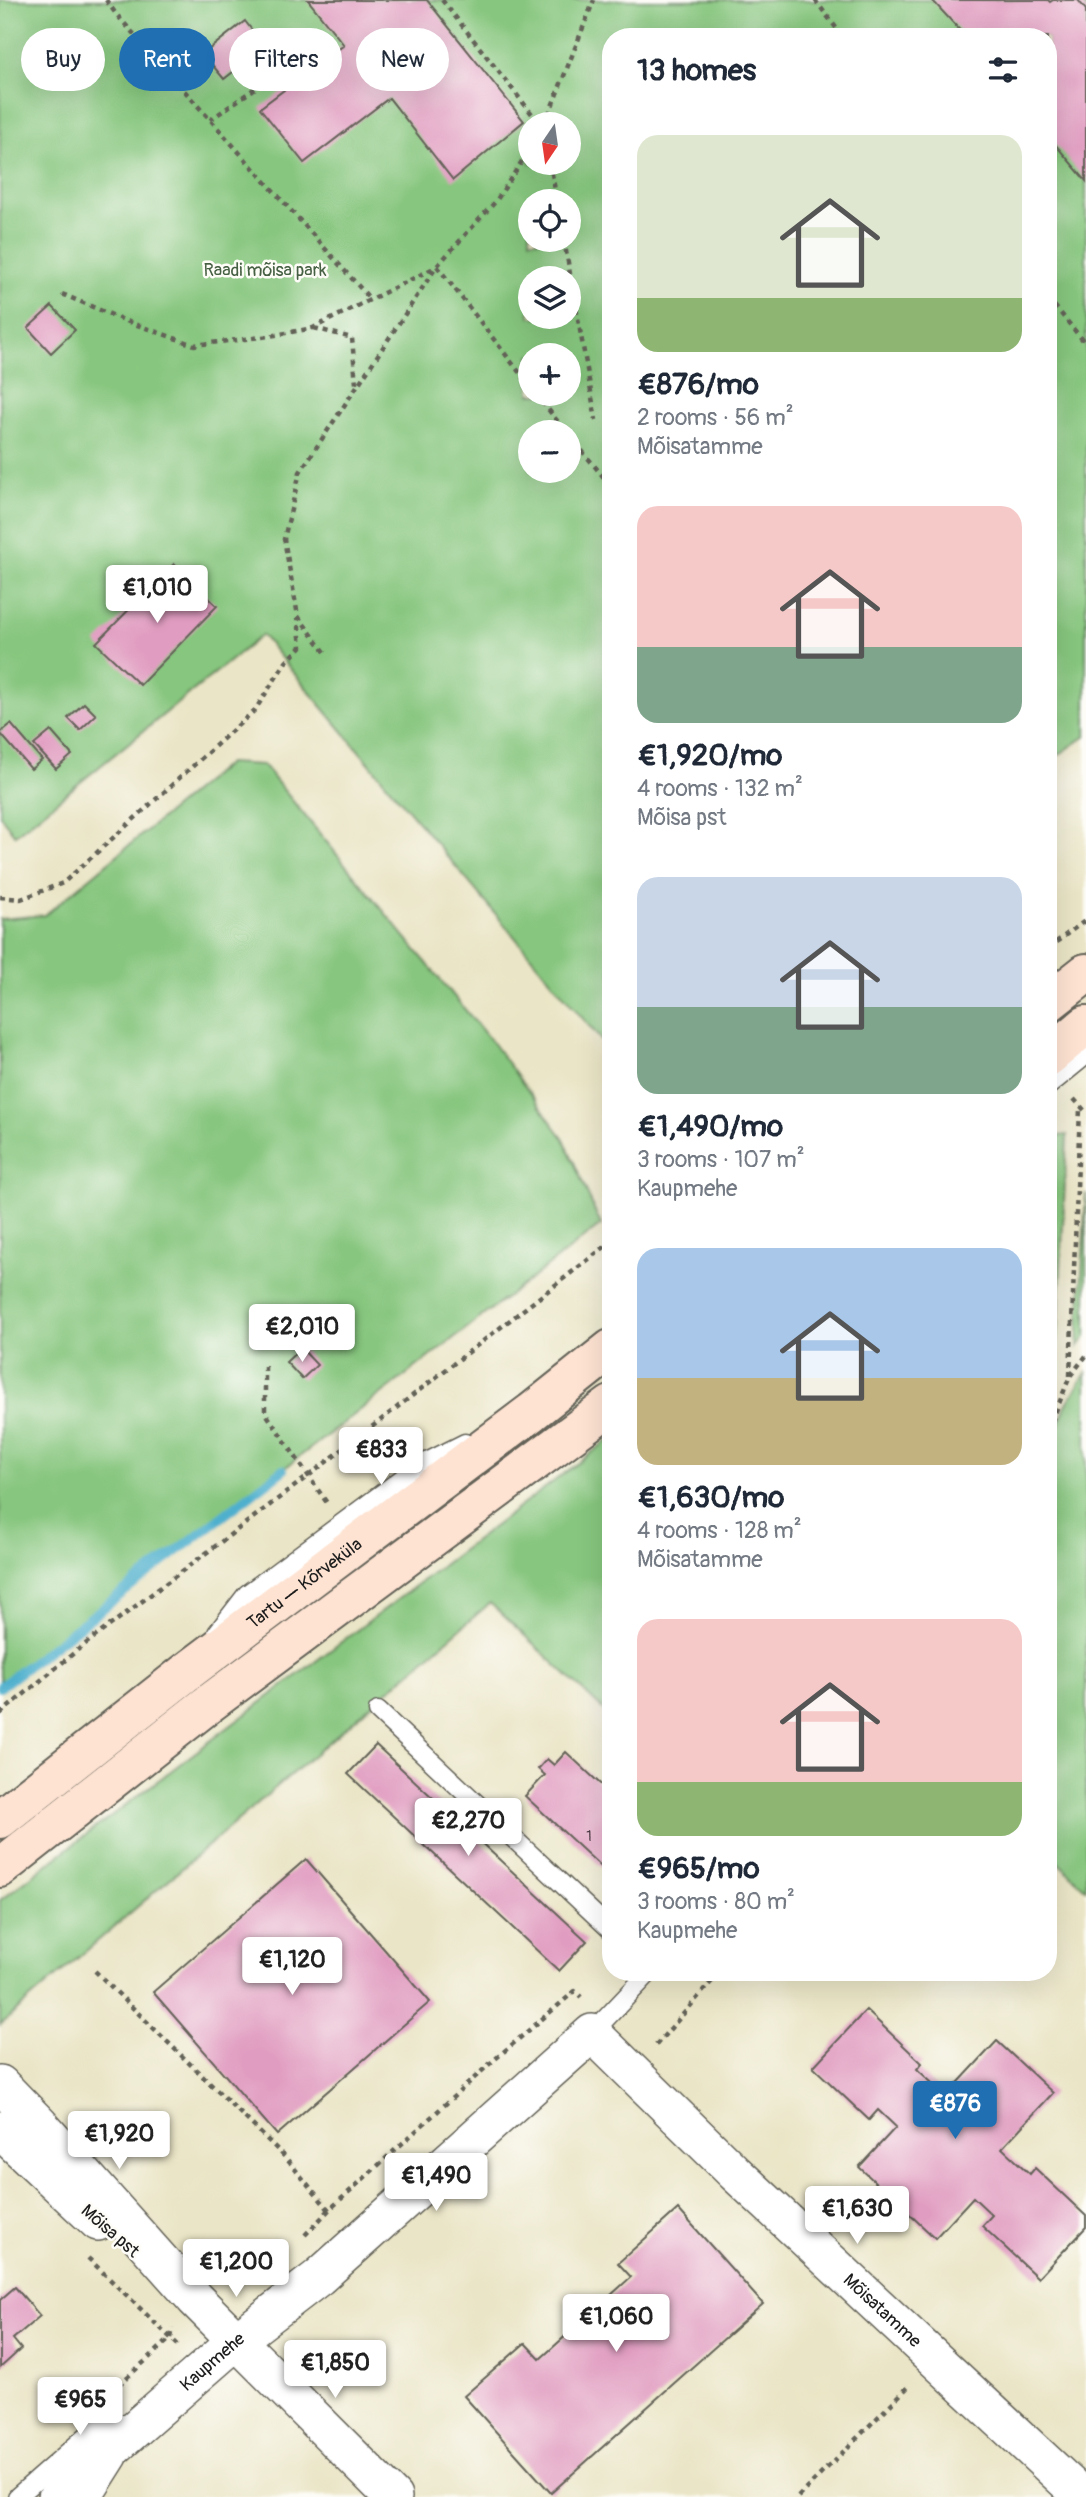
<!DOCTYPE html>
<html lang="en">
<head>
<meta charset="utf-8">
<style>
	body { margin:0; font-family:Pangolin,sans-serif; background:#f2f2f3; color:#1f2937; height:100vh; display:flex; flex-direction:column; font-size:26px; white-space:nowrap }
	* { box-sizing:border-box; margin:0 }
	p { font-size:23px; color:#747a83 }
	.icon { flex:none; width:38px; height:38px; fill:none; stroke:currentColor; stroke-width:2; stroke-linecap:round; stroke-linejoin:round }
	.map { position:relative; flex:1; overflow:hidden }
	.panel { position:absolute; left:602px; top:28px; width:455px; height:1953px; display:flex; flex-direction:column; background:#fff; border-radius:28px; box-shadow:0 7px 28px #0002 }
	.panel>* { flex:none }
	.hud { position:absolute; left:21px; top:28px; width:476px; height:63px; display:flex; gap:14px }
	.needle { width:46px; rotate:193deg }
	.buttons { position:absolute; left:518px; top:112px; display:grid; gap:14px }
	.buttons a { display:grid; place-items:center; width:63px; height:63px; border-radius:50%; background:#fff; box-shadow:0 7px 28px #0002; font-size:35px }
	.price { position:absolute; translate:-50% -60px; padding:0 16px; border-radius:7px; background:#fff; color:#222; font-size:23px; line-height:46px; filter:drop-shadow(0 2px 4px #0008) }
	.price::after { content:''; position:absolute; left:50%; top:42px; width:21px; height:16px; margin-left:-10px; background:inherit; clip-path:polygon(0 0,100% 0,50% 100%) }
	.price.current { background:#1f6fb2; color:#fff }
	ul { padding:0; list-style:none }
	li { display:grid; align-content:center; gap:14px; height:371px; padding:0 35px }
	li span { display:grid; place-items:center; height:217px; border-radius:21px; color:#555 }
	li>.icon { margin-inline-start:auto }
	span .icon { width:126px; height:126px; fill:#fffc; stroke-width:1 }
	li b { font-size:30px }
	h2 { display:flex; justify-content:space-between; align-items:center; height:84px; padding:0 35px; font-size:30px }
	.tag { padding:0 24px; border-radius:32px; background:#fff; box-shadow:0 7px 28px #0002; font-size:24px; line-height:63px }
	.tag.current { background:#1f6fb2; color:#fff }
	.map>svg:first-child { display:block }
	.green { fill:#86c67e; stroke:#51714d; stroke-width:2; fill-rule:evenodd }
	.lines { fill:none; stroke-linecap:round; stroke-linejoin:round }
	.stream { stroke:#4fb0ce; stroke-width:10 }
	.building { fill:#e19dc1 }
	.lane-casing { stroke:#646258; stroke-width:21 }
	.street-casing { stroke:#646258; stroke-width:40 }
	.secondary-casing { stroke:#646258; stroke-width:42 }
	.path { stroke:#646258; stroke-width:4.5; stroke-dasharray:5 5; stroke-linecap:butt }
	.lane { stroke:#fff; stroke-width:18 }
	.street { stroke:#fff; stroke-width:37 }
	.secondary { stroke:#fee3d2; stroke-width:38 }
	.labels { text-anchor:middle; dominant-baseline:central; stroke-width:5; stroke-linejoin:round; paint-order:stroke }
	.number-label { font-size:14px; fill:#4d3c45 }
	.park-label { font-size:18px; fill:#466043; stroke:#fdfcf7 }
	.street-label { font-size:18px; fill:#1c1c1c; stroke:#fdfcf7 }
</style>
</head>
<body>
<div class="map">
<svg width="1086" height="2497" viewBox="0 0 1086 2497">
	<rect width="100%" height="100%" fill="#fdfcf7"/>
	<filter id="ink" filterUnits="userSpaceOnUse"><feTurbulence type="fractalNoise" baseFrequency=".0143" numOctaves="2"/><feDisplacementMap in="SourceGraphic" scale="14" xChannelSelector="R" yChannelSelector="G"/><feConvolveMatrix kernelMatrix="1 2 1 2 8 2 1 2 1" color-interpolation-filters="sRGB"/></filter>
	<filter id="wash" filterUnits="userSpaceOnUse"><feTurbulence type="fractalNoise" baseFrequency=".00686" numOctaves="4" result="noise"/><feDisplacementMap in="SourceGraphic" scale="28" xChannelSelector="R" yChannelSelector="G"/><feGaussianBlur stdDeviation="1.57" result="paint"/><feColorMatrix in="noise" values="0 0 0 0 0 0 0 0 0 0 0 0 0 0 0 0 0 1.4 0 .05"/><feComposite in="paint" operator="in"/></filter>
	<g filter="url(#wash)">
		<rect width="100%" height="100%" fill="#eae5c6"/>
		<path class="green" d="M0,0H1086V736L1048,762V37H611V1052L262,635L15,835L0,815ZM530,124H569V163H530ZM530,201H569V240H530ZM530,278H569V317H530ZM530,355H569V394H530ZM530,432H569V471H530Z
			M228,763L263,765L491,1041L564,1139L601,1225L0,1687V919L45,915Z
			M1067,1135L1058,1336L1048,1396V1137Z
			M1086,1193V1337L1078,1347Z
			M1086,1373V1889L1048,1853V1453L1066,1405Z
			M611,1438V1717L490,1603L0,2025V1900Z"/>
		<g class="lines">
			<path class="stream" d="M0,1687L283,1470"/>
		</g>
		<g id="blocks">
			<path class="building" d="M308,0H427L524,121L453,180L389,98L304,163L260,108L344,45Z
				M932,0H1048L1050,2L1053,0H1078L1086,10V181L1048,136V37H966Z
				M245,21L265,47L224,79L203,54Z
				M52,306L75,330L51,353L28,328Z
				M174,564L217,606L140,685L96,643Z
				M84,703L96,715L80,730L68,718Z
				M11,724L42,760L31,769L0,733Z
				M51,731L72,755L56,769L34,745Z
				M301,1348L317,1365L302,1379L286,1362Z
				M376,1745L587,1941L559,1971L348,1774Z
				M566,1752L611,1794V1876L525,1796L545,1775L538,1769L547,1759L554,1765Z
				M306,1859L430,2002L277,2135L153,1992Z
				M866,2010L922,2063L917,2069L946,2096L997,2041L1053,2093L1002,2148L1030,2174L1035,2168L1086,2216V2227L1038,2278L982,2226L992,2215L973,2197L935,2238L859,2167L896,2127L878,2110L869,2120L813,2067Z
				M678,2209L763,2304L551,2493L464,2396L525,2343L540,2359L631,2277L618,2263Z
				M15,2287L40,2316L13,2339L21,2349L0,2368V2300Z"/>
		</g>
	</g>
	<g filter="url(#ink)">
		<use href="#blocks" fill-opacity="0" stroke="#646258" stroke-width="2"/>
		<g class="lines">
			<g class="lane-casing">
				<path id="lane" d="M1048,1086L1086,1055
					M217,1633L247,1594L419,1466L465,1443
					M378,1711L611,1930
					M592,2033L646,1976L644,1972
					M17,2497L97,2427L135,2422
					M94,2497L118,2459"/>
			</g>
			<g class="street-casing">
				<g id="street">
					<path d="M0,2084L40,2125L195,2299L393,2497"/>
					<path d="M0,2130L98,2222"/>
					<path id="s1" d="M57,2497L237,2340L319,2277L592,2033L735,2173L1083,2497"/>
				</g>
			</g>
			<g class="secondary-casing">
				<g id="secondary">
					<path d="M1048,1003L1086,973"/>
					<path d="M1048,1057L1086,1025"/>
					<path id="s2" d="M0,1819L188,1671L532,1412L611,1349"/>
					<path d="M0,1868L207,1705L611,1405"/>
				</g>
			</g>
			<path class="path" d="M106,0L116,14L370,299
				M442,0L540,124
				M815,0L843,37
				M210,120L315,46
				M545,124L594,0
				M550,163L557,201
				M564,240L596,420
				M437,266L530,386
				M62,294L126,321L194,345L270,336L313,328L436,267
				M1048,298L1086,344
				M314,328L352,338L356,384
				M536,394L566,432
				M569,435L611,486
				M325,652L298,616L284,539L300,472L437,266L496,201L530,149
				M0,897L21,899L63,883L255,710L286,662L301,647L298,617
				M1048,948L1086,920
				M1074,1099L1086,1112
				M265,1366V1412L327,1503
				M1070,1376L1080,1108
				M1048,1431L1070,1376L1086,1356
				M0,1714L80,1648L307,1477L611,1242
				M95,1971L285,2157L329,2210
				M656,2045L720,1972
				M305,2235L329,2210L494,2060L575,1991L581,1997
				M88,2258L178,2345
				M227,2277L253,2278
				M104,2398L171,2338L173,2328
				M798,2497L910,2385"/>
			<use href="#lane" class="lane"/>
			<use href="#street" class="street"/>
			<use href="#secondary" class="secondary"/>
		</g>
	</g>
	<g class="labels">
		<g class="number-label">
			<text x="589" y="1836">1</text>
		</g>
		<g class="park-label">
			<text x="265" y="270">Raadi mõisa park</text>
		</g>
		<g class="street-label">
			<text stroke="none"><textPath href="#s2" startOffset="385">Tartu — Kõrveküla</textPath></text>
			<text transform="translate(110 2231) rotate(41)">Mõisa pst</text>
			<text stroke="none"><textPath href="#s1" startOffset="1110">Mõisatamme</textPath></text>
			<text stroke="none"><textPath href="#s1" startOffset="206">Kaupmehe</textPath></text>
		</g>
	</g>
</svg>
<div class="buttons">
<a><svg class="needle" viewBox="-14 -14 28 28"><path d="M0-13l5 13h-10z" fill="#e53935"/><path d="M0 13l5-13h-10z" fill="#747a83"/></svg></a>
<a><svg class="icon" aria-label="locate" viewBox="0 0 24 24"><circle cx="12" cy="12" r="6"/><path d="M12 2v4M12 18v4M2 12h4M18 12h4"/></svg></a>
<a><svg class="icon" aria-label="layers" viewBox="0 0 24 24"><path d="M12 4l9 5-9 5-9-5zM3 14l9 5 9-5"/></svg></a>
<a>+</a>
<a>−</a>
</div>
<b class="price" style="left:157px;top:625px">€1,010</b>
<b class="price" style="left:302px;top:1364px">€2,010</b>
<b class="price" style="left:381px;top:1487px">€833</b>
<b class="price" style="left:468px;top:1858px">€2,270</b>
<b class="price" style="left:292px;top:1997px">€1,120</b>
<b class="price current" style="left:955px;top:2141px">€876</b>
<b class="price" style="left:119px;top:2171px">€1,920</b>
<b class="price" style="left:436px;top:2213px">€1,490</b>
<b class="price" style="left:857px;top:2246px">€1,630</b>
<b class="price" style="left:236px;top:2299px">€1,200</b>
<b class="price" style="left:616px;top:2354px">€1,060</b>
<b class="price" style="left:335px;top:2400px">€1,850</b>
<b class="price" style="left:80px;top:2437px">€965</b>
<div class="hud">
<a class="tag">Buy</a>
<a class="tag current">Rent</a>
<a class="tag">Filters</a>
<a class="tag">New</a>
</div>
<section class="panel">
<h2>13 homes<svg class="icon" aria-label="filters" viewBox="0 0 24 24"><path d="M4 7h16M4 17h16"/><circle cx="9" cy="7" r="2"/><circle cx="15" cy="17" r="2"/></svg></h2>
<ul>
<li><span style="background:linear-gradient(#dfe7d0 75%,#8fb573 0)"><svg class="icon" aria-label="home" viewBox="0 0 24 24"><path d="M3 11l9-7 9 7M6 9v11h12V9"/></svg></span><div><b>€876/mo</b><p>2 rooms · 56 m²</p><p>Mõisatamme</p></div></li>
<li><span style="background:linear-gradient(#f6c9c9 65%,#7fa58c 0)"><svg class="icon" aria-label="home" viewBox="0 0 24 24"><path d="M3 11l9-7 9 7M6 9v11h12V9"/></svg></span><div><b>€1,920/mo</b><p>4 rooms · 132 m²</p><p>Mõisa pst</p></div></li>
<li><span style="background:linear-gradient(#c9d6e8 60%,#7fa58c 0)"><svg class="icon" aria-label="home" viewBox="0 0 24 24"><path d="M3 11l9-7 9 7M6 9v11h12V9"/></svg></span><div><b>€1,490/mo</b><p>3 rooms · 107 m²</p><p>Kaupmehe</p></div></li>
<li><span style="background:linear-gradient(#a9c7e8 60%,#c2b280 0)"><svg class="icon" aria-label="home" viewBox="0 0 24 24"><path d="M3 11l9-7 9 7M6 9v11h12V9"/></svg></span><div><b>€1,630/mo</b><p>4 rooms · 128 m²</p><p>Mõisatamme</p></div></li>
<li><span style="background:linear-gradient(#f6c9c9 75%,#8fb573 0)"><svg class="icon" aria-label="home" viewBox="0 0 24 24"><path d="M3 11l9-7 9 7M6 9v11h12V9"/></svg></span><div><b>€965/mo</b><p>3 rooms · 80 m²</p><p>Kaupmehe</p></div></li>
</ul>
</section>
</div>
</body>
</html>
